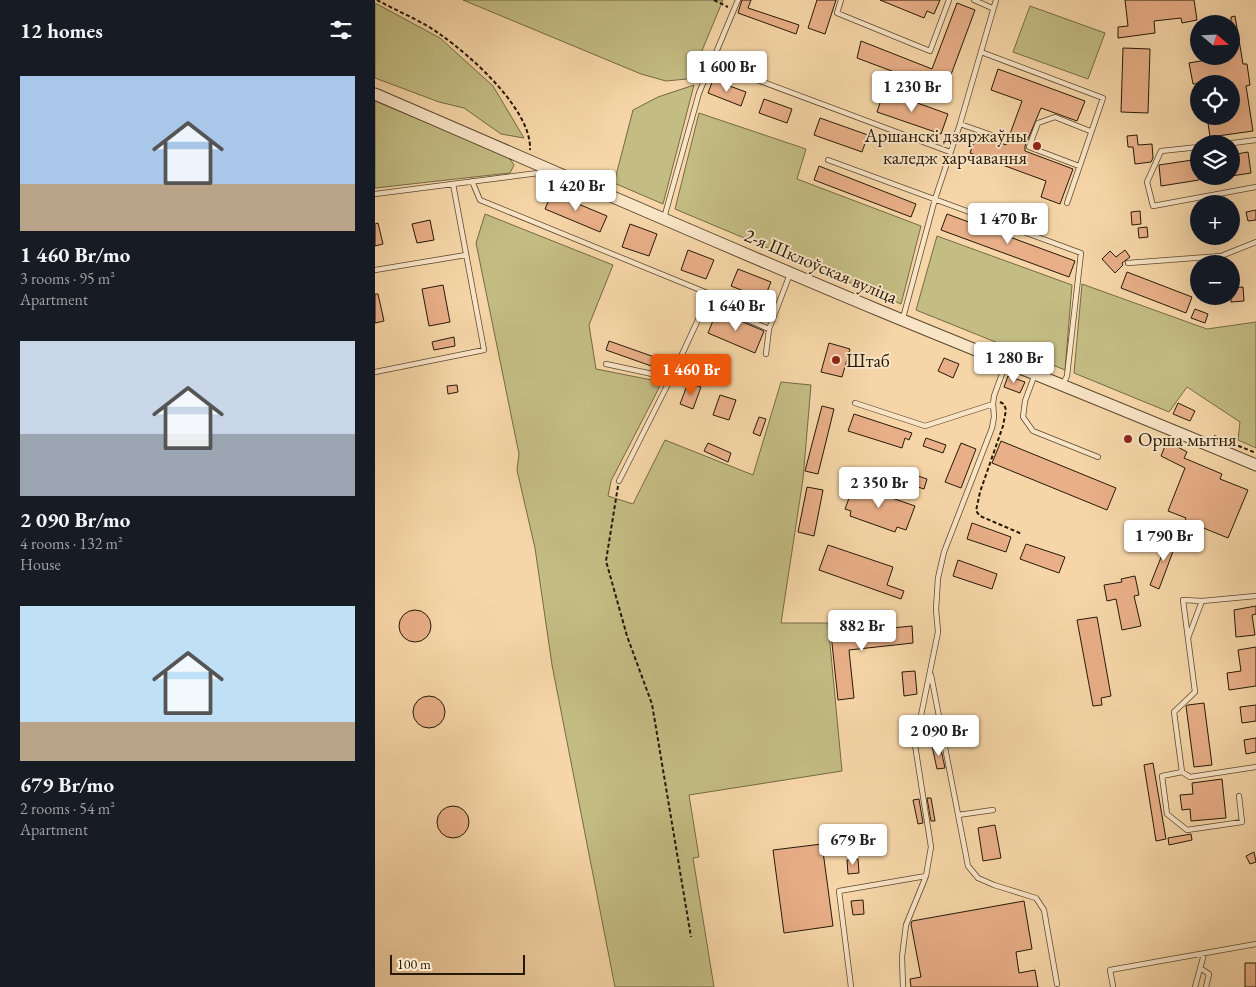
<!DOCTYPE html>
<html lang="en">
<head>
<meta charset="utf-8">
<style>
	body { margin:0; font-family:"EB Garamond",serif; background:#242831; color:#f1f3f6; height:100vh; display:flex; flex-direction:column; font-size:19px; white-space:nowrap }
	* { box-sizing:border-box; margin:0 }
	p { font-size:16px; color:#9ea1a6 }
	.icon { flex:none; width:28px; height:28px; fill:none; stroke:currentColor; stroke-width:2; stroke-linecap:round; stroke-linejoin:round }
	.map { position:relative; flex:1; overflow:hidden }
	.details { display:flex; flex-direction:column; background:#171b24; width:375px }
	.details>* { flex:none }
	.needle { width:32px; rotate:109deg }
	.tools { position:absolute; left:815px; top:15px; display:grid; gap:10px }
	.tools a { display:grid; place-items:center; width:50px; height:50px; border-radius:50%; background:#171b24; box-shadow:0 5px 20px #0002; font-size:25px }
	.scale { position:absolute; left:15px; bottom:12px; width:135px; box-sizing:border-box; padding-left:5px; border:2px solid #251906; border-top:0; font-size:14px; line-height:18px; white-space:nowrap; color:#251906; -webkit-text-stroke:4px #f9e4c6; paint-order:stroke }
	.price { position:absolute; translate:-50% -42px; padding:0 11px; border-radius:5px; background:#fff; color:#222; font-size:16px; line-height:32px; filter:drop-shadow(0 1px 2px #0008) }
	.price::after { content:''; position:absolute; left:50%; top:30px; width:15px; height:11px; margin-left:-8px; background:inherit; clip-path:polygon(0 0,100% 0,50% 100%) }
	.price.on { background:#ea580c; color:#fff }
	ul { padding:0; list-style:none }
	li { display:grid; align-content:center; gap:10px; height:265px; padding:0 20px }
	li span { display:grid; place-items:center; height:155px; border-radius:0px; color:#555 }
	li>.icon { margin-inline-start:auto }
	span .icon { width:90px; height:90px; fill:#fffc; stroke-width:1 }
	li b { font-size:21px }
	h2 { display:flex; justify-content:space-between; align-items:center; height:60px; padding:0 20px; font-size:21px }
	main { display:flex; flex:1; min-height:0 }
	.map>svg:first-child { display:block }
	.green { fill:#c3bc83; stroke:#746a44 }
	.building { fill:#e9af88; stroke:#251906 }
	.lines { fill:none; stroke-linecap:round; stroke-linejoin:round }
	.service-casing { stroke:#59482e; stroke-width:6 }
	.tertiary-casing { stroke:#59482e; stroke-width:13 }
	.path { stroke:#251906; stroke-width:2; stroke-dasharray:4 2.5; stroke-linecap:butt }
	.service { stroke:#f9e4c6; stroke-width:4.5 }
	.tertiary { stroke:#f9e4c6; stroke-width:11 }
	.poi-dot { fill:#8f2418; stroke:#f9e4c6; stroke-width:2 }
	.labels { text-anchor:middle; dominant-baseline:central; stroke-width:4; stroke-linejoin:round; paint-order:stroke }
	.poi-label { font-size:19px; fill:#251906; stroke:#f9e4c6; text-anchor:start }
	.street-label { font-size:19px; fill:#251906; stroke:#f9e4c6 }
</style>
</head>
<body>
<main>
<section class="details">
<h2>12 homes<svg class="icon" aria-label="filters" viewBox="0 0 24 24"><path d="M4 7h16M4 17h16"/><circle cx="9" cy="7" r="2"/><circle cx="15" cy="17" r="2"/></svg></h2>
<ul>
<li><span style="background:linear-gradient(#a9c7e8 70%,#b9a48a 0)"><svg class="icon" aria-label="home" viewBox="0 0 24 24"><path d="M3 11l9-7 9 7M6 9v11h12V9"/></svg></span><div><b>1 460 Br/mo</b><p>3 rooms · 95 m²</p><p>Apartment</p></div></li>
<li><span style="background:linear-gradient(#c9d6e8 60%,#9aa5b1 0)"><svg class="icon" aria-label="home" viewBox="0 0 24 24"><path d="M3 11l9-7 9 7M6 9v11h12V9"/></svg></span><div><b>2 090 Br/mo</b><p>4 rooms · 132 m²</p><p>House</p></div></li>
<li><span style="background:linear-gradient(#bfe0f5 75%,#b9a48a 0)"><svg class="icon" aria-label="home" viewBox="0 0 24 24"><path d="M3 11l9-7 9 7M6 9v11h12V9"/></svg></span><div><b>679 Br/mo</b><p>2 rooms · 54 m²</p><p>Apartment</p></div></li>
</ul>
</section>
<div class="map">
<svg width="881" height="987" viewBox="0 0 881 987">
	<rect width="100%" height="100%" fill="#f6d6a8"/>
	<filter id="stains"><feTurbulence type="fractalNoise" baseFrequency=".004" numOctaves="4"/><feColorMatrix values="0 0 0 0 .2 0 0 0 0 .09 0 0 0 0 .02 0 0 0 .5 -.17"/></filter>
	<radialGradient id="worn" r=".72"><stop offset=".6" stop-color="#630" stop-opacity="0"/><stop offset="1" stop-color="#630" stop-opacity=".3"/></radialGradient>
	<path class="green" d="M88,0H348L326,53L312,79L291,81L266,74Z
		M0,3L65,38L118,86L149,138L126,134L89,108L64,102L0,78Z
		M655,6L730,33L713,79L638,52Z
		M319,85L288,204L239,183L258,110L283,97Z
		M0,101L127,154L135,159L139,165L135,173L0,188Z
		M324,113L431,149L422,179L546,226L526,304L300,209Z
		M110,214L238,265L214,325L221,369L287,382L236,481L233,496L258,504L290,440L378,475L406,382L436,385L428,479L406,623H453L467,771L314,795L324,857L318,858L339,987H240L177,665L160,548L142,470L144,454L101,243Z
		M562,236L697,285L690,370L541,310Z
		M707,284L832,329L881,322V448L863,440L865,422L812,387L794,412L699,373Z"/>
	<path class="building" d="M367,0H376L373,8L424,25L421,34L363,13Z
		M442,0H461L450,34L433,28Z
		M505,0H565L559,14L552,11L549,18Z
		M750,0H819L822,20L807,23L806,18L779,21L780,33L743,38V27L753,26Z
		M582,3L600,10L570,91L482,58L486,41L557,69Z
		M860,16L868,64H872L875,85L871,86L878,131L835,137L832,116H856V84H818L814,63L843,58L842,56H856V17Z
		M748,48L775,49L773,113L746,112Z
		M623,69L710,101L702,121L666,108L650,146V151L698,169L685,204L666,197L671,181L595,153L602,134L631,145L647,101L616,90Z
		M338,80L371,92L366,106L333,93Z
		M509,91L573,114L566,134L502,112Z
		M389,99L417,109L412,123L384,113Z
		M445,118L493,135L487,152L439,135Z
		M762,135L763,145L777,144L778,158L776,162L760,164L758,147H753L752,136Z
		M873,152L876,173L856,176V155Z
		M824,159V180L786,186L784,165Z
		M444,166L541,204L536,217L439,180Z
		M177,193L232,216L225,232L170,209Z
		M881,210V220L873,221L871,212Z
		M765,211L766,224L757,225L756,212Z
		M572,214L700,261L694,277L566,230Z
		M55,220L59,240L42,243L37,224Z
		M3,223L8,244L0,246V224Z
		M255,224L282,234L274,256L247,247Z
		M772,227L773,237L764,238L763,228Z
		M313,250L339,260L331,279L306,270Z
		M750,250L755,257L747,263L748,265L740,273L727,259L735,251L741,257Z
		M363,269L396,282L389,299L356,286Z
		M752,272L817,297L811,313L746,288Z
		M68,285L75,322L54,326L47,289Z
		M868,287L869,301L856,302V288Z
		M0,294H3L9,321L0,323Z
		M820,309L833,314L830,323L816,318Z
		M342,311L389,331L380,353L333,333Z
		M79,337L80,346L59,350L57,342Z
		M234,341L285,359L282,368L231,350Z
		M454,343L475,349L467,377L446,372Z
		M569,358L584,364L578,378L563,371Z
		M633,376L650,382L645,393L629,387Z
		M313,383L326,387L318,409L305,404Z
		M82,385L83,392L73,394L72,386Z
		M345,395L361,400L354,420L338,415Z
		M803,403L820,411L815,421L798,414Z
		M447,406L459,409L443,474L430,471Z
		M479,414L537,433L534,440L530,438L527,448L473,431Z
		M384,417L391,419L385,436L378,433Z
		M551,438L571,445L568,453L548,446Z
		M626,441L741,488L732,510L617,463Z
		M792,441L812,452L809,458L847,474L845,479L873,490L853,538L826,527L825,529L809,523L811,518L793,511L810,468L786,456Z
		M333,443L356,453L353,462L329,451Z
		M586,443L601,449L586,488L570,482Z
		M543,476L552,479L549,489L540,486Z
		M479,485L540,506L531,530L522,527L520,532L475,516L476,511L470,509Z
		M432,487L448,490L439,536L423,532Z
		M597,523L636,537L631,552L592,539Z
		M795,535L803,538L784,589L775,585Z
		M651,544L690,557L684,573L645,559Z
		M453,545L518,567L512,585L529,591L526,599L444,570Z
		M583,560L622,574L617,589L578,576Z
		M760,576L764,595L759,596L766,626L747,630L741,599L732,601L729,585L747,582L746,579Z
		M881,606V614L877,615L880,635L861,637L859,610Z
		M24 626a16 16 0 1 1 32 0a16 16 0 1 1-32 0Z
		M722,617L736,696L726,698L727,705L718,706L702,620Z
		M537,626L538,643L474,650L479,698L463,700L456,634Z
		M881,647V686L854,690L852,673L866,671L863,650Z
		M540,671L542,694L529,696L527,672Z
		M38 712a16 16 0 1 1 32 0a16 16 0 1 1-32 0Z
		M829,703L837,765L819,767L811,706L813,705Z
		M881,705V721L867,723L865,707Z
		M881,738V752L871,754L869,740Z
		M565,745L570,768L562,769L557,746Z
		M778,763L791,839L781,841L769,765Z
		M847,779L851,818L816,821L815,809L807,810L805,795L818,794L817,783Z
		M552,798H556L560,821H556Z
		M544,799L548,823L543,824L538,800Z
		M62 822a16 16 0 1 1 32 0a16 16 0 1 1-32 0Z
		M620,825L626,858L608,861L603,828Z
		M816,834L817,840L794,845L793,838Z
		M447,844L458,926L409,933L398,850Z
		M879,852L881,862L875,864L871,856Z
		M483,859L484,873L473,874L472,860Z
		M488,900L489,914L478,915L476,901Z
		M649,901L657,949L641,952L644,973L660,970L663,987H536L535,979L546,977L536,924L537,921Z
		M870,963H881V987H870Z"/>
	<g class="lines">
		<g class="service-casing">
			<path id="service" d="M466,0L462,13L555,51L574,0
				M599,0L617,8
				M606,52L728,98L692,203
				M337,63L575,152
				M585,124L625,138
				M850,144L881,140
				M824,147L786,151L772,182L778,206L881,187
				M453,160L706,253L692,376L688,384
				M704,166L654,147L663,123L680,117L715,131
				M97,181L105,200L335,294L296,378L244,481
				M0,194L171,172
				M289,218L324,93L363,0
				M753,263L846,256L881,242
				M0,270L91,255
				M340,306L394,329
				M528,318L560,199L585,124L621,0
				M391,354L394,329L415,274
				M231,364L296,378
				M0,372L109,350L78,184
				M660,374L650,401L648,417L658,431L723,457
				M480,403L550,426L618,404
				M827,601L881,596
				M813,638L827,601L808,600L820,692L799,712L807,772L815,777L881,767
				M556,675L593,866L603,878L619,885L661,898L669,910L682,984
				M807,772L787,776L792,814L812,830L867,822L864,796
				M583,815L618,810
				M825,968L834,974L831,987
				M738,986L735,970L881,944
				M476,987L464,891L551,876
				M528,987L527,957L531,925L551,876L556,847L540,745L563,632L561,609L563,578L569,552L617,428L619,417L618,404L619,396L631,363
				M820,987L829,954"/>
		</g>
		<g class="tertiary-casing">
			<path id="tertiary" d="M0,94C167,166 335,240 503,310C629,362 755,412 881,465"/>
		</g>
		<path class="path" d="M2,0C22,11 49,22 66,35C96,56 157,110 155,150
			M339,0L353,7
			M625,402L629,404L631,410L628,426L605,492L601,511L605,516L647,534
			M839,436L881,453
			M243,486L231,561L252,636L277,704L316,937"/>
		<use href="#service" class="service"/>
		<use href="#tertiary" class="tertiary"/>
	</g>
	<g class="poi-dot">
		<circle cx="662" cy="146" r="5"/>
		<circle cx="461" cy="360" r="5"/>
		<circle cx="753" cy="439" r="5"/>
	</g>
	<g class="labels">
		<g class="poi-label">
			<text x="652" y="135" text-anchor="end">Аршанскі дзяржаўны<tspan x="652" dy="22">каледж харчавання</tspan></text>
			<text x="471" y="360">Штаб</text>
			<text x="763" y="439">Орша мытня</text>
		</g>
		<g class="street-label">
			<text transform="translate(446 266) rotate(23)">2-я Шклоўская вуліца</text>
		</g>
	</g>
	<rect width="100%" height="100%" filter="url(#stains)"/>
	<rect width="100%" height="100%" fill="url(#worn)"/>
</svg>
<div class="tools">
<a><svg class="needle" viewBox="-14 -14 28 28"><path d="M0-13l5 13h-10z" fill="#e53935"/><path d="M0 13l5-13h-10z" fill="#9ea1a6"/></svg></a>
<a><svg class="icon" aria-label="locate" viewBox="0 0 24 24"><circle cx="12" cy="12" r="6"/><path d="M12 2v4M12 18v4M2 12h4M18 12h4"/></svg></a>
<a><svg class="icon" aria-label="layers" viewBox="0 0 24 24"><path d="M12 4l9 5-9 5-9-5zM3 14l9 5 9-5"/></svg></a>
<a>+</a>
<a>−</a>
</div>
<div class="scale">100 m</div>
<b class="price" style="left:352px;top:93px">1 600 Br</b>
<b class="price" style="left:537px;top:113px">1 230 Br</b>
<b class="price" style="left:201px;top:212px">1 420 Br</b>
<b class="price" style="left:633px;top:245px">1 470 Br</b>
<b class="price" style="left:361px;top:332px">1 640 Br</b>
<b class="price" style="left:639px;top:384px">1 280 Br</b>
<b class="price on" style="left:316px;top:396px">1 460 Br</b>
<b class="price" style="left:504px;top:509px">2 350 Br</b>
<b class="price" style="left:789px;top:562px">1 790 Br</b>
<b class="price" style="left:487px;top:652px">882 Br</b>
<b class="price" style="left:564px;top:757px">2 090 Br</b>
<b class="price" style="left:478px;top:866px">679 Br</b>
</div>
</main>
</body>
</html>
